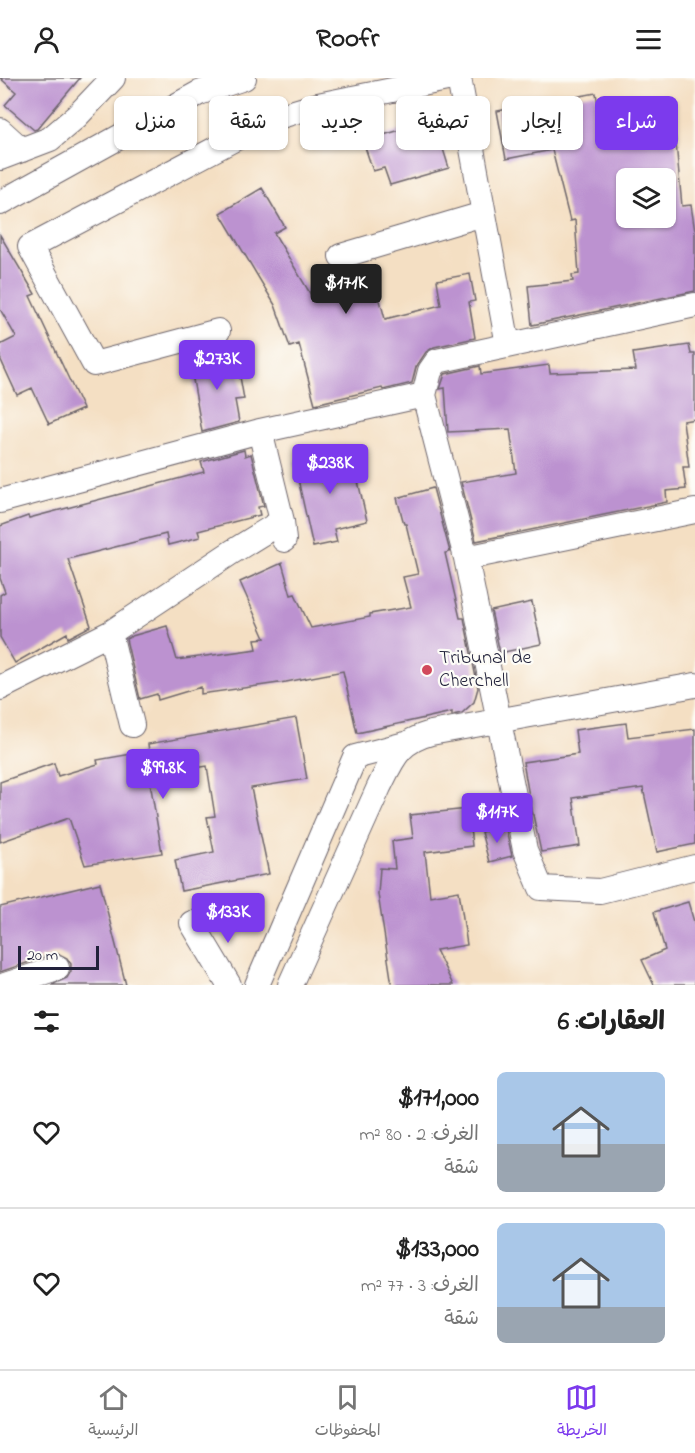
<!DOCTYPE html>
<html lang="ar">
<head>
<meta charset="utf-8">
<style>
	body { margin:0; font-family:"Indie Flower","Playpen Sans Arabic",sans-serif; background:#f6f6f6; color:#222; direction:rtl; height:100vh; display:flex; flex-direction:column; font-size:22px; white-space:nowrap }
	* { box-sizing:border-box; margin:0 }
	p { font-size:20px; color:#767676 }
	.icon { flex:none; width:33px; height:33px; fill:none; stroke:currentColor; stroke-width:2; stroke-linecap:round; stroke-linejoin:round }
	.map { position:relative; height:907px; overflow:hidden; direction:ltr }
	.drawer { display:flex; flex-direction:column; background:#fff; flex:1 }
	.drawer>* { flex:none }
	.top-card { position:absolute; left:18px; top:18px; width:660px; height:54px; direction:rtl; display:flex; gap:12px }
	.fabs { position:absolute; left:616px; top:90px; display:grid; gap:12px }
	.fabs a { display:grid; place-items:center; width:60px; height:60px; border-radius:9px; background:#fff; box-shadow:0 2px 4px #0004; font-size:30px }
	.scale { position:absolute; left:18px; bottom:15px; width:81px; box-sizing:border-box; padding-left:6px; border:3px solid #22223b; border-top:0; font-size:16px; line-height:21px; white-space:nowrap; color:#22223b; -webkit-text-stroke:4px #fdfcf7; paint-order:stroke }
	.price { position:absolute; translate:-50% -51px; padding:0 14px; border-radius:6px; background:#7c3aed; color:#fff; font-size:20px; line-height:39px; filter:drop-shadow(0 2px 3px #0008) }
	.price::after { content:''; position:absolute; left:50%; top:36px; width:18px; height:14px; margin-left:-9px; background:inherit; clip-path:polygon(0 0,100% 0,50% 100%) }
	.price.on { background:#222; color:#fff }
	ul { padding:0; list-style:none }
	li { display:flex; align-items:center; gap:18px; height:150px; padding:0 30px }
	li+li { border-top:2px solid #e0e0e0 }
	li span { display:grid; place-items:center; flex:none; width:168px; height:120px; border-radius:9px; color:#555 }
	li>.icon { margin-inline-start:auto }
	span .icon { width:72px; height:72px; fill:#fffc; stroke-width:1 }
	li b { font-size:26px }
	h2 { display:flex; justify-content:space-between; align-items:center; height:72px; padding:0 30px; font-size:26px }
	.chip { padding:0 21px; border-radius:9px; background:#fff; box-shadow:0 2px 4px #0004; font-size:21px; line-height:54px }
	.chip.on { background:#7c3aed; color:#fff }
	header { display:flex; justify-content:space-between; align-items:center; height:78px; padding:0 30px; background:#fff; font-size:27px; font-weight:700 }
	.menu { display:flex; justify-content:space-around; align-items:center; height:84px; border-top:2px solid #e0e0e0; background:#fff; font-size:16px; color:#767676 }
	.menu a { display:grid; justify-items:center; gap:3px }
	.menu .on { color:#7c3aed }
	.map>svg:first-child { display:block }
	.building { fill:#bc92d0; fill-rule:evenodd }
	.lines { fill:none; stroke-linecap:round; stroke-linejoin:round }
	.street-casing { stroke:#6c646b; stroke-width:26 }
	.street { stroke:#fff; stroke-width:24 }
	.poi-dot { fill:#d1495b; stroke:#fdfcf7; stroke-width:2 }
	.labels { text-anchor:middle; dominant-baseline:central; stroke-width:4.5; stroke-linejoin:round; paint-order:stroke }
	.poi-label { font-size:20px; fill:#22223b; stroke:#fdfcf7; text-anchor:start }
</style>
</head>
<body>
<header><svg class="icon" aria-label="menu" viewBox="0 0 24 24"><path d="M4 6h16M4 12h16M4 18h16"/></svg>Roofr<svg class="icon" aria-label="person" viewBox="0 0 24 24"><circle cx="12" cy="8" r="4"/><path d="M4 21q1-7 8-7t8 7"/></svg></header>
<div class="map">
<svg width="695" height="907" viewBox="0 0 695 907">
	<rect width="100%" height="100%" fill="#fdfcf7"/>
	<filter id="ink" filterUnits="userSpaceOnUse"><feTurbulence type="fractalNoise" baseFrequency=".0167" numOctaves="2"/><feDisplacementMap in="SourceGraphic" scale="12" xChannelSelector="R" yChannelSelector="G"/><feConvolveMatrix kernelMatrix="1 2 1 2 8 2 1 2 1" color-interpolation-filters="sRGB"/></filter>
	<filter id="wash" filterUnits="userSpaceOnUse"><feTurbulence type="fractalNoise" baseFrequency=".008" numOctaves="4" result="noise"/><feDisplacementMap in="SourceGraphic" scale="24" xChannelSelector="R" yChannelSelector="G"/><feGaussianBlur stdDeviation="1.35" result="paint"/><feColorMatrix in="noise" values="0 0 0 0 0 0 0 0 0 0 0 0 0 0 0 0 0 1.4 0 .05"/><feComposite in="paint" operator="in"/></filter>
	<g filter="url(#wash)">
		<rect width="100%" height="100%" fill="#f4dfc3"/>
		<g id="blocks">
			<path class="building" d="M0,0H80L37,51L34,52L5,27L16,14Z
				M596,15L602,51L674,44L682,128L691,127L695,154V213L532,247L528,208L573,203L572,197L579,196L575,142L570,143L552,72L506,81L497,33ZM627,100H666V140H627Z
				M434,42L449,90L390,107L384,90L373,93L363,63Z
				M262,110L285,149L274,155L314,222L350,210L351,212L376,207L385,241L441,227L437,202L470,196L475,223L469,224L475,260L434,269L426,274L416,289L412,305L383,312L382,310L315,326L299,266L290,269L275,227L220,135Z
				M0,157L35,216L30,218L83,331L49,346L32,310L17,317L0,280V267L16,259L0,231Z
				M689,267L691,276H695V341L683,343L689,389H683L686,411L666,413L667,424L476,463L461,404L516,395L510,351L448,354L445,310L440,311L445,296L480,288L481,296L549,287L550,295L636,292L633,275Z
				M236,276L244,321L235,322L239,344L202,354L190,284Z
				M244,372L245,378L251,376L264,428L258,429L260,437L198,453L200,459L168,467L166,456L68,481L91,548L68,560L67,555L15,585L0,559V517L5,514L0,500V448L28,438L29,440L204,394L201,384Z
				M351,372L367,443L334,451L337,464L313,469L294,383Z
				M433,410L450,474L445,475L460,540H464L478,610L474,624L462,635L452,637V634L357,655L343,593L286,604L201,616V609L158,622L157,616L140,621L126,561L132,558L167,548L177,582L257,571L255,561L265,560L240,504L282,485L291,517L295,516L311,550L370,539V536L411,529L403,499L418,496L406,446H404L397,420Z
				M532,524L541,566L500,575L491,533Z
				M296,640L307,701L251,710L269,796L181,813L175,782L214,774L207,739L215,738L207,688L149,698L162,775L85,787L69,740L0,764V704L54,685L58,698L98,686L97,682L149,673L148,666Z
				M626,645L628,659L695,651V766L657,774L643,710L573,720L580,768L541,774L529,718L523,684L578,676L575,652Z
				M468,731L472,768L425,774L430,818L459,813L467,867L436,872L453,907H392L378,816L380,790L395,791L392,763L413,760L410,737Z
				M505,747L512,778L489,784L481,754Z
				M100,805L126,907H51L67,900L71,893V886L67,880L59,876H53L0,894V829Z
				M688,824L695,847V907H654L642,882L665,872L654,834Z"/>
		</g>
	</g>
	<g filter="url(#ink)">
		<use href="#blocks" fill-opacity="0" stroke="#6c646b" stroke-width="1.5"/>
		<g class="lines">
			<g class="street-casing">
				<path id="street" d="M459,0L508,267
					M0,52L22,72
					M0,80L50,61L77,38L113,0
					M0,125L199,15L244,0
					M341,178L483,136
					M695,227L437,283L430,293L424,317L466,480L525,772L541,810L600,813L695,789
					M218,253L94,286L30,169L274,40L318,27L452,0
					M260,353L282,443L284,462
					M0,423L260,353L424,317
					M466,480L695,433
					M110,555L132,647
					M0,610L110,555L232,474L282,443
					M192,845L229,907
					M5,907L57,890
					M257,907L355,679L405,666
					M290,907L379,709C393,681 398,664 431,655L695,607"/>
			</g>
			<use href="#street" class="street"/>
		</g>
	</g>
	<circle class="poi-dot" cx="427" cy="592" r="6"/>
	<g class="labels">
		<g class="poi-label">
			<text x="439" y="580">Tribunal de<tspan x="439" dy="23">Cherchell</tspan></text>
		</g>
	</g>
</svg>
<div class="fabs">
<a><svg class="icon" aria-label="layers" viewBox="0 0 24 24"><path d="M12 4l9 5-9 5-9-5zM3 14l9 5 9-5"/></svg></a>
</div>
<div class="scale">20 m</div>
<b class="price on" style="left:346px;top:237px">$171K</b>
<b class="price" style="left:217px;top:313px">$273K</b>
<b class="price" style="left:330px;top:417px">$238K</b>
<b class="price" style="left:163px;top:722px">$99.8K</b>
<b class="price" style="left:497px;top:766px">$117K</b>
<b class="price" style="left:228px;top:866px">$133K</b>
<div class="top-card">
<a class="chip on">شراء</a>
<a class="chip">إيجار</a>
<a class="chip">تصفية</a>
<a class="chip">جديد</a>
<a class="chip">شقة</a>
<a class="chip">منزل</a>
</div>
</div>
<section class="drawer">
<h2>العقارات: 6<svg class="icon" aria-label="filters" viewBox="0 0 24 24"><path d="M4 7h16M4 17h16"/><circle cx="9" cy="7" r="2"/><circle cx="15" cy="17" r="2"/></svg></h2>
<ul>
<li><span style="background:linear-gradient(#a9c7e8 60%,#9aa5b1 0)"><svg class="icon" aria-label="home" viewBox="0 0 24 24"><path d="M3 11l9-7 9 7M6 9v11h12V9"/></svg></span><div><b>$171,000</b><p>الغرف: 2 · 80 m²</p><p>شقة</p></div><svg class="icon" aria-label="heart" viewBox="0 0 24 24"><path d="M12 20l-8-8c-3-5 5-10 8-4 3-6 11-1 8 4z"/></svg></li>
<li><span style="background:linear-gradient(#a9c7e8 70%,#9aa5b1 0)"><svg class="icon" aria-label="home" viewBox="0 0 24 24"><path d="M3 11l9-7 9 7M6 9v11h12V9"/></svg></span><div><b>$133,000</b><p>الغرف: 3 · 77 m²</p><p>شقة</p></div><svg class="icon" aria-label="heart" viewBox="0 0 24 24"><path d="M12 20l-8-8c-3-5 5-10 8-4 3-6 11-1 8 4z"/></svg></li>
</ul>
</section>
<nav class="menu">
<a class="on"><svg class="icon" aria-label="map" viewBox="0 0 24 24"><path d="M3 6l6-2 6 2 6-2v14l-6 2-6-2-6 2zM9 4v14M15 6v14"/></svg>الخريطة</a>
<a><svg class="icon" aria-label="saved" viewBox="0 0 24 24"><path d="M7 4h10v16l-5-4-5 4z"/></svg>المحفوظات</a>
<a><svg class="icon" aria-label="home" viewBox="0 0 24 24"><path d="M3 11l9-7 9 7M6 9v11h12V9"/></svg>الرئيسية</a>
</nav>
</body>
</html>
